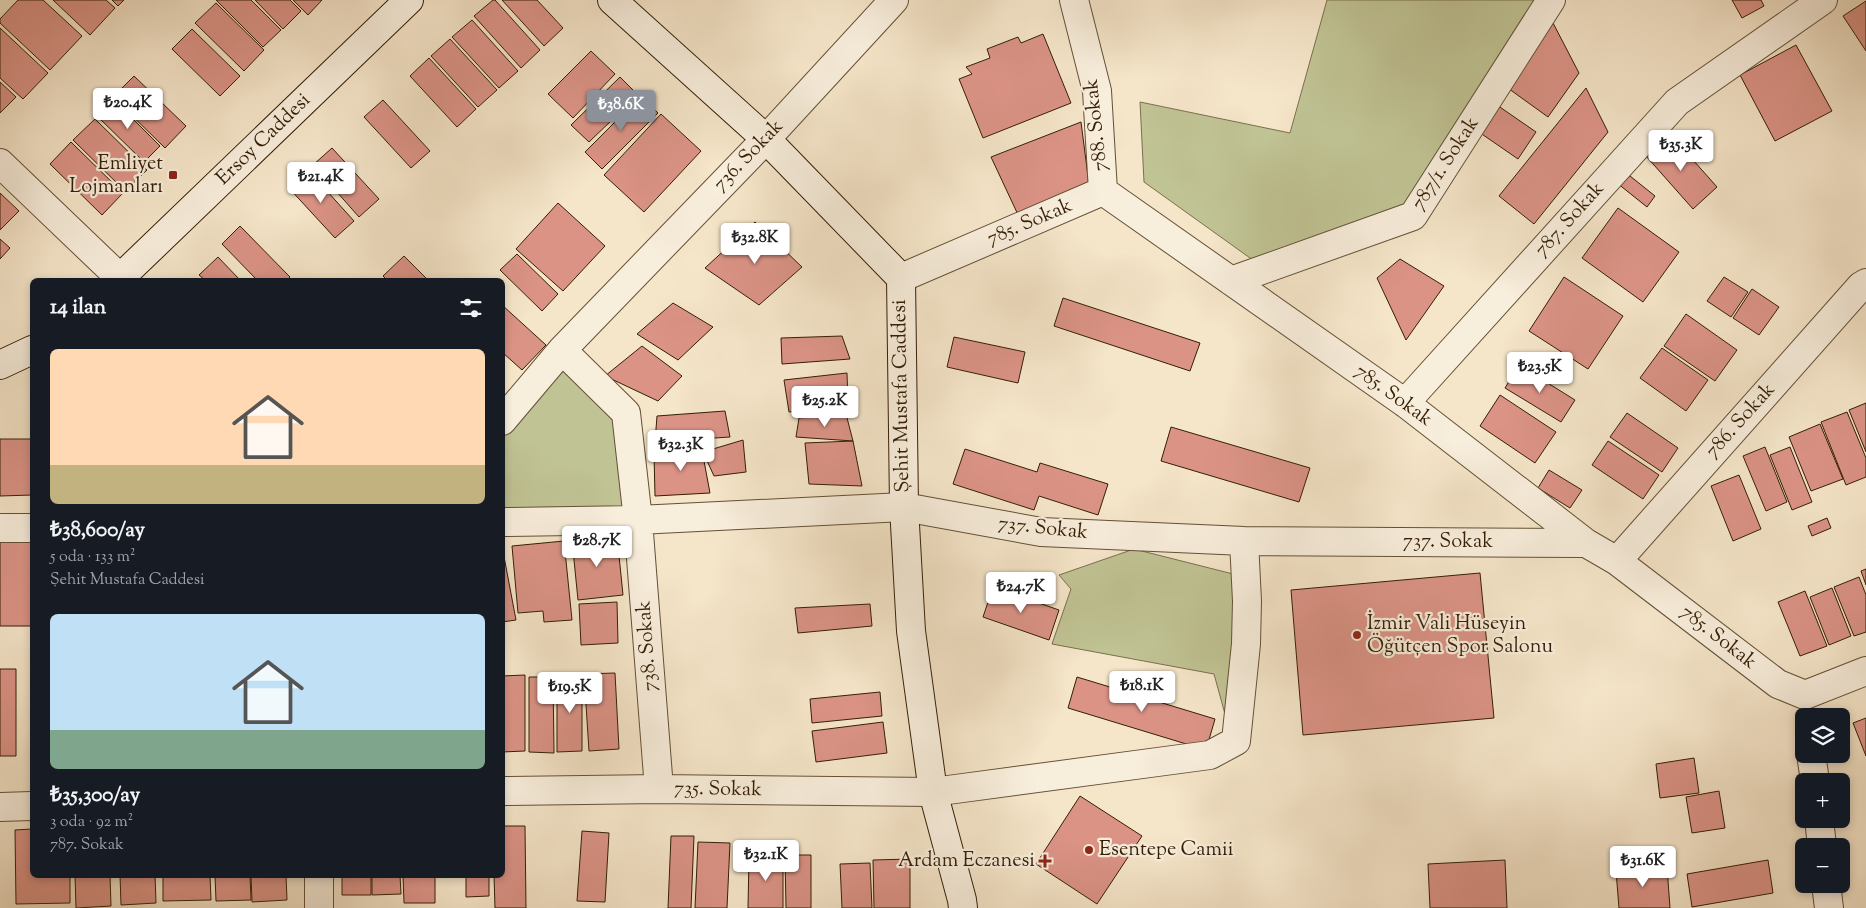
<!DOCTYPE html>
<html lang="tr">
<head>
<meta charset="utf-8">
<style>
	body { margin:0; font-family:"Sorts Mill Goudy",serif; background:#242831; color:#f1f3f6; height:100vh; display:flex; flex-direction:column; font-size:19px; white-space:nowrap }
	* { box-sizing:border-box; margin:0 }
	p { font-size:16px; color:#9ea1a6 }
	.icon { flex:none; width:28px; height:28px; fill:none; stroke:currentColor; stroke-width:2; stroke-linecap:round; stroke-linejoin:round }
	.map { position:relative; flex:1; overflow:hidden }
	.drawer { position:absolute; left:30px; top:278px; width:475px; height:600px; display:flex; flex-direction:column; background:#171b24; border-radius:8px; box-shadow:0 2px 8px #0003 }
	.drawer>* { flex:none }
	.fabs { position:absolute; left:1795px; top:708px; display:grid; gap:10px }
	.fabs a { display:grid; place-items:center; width:55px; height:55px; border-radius:8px; background:#171b24; box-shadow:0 2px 8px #0003; font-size:25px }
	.price { position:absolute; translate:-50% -42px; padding:0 11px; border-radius:5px; background:#fff; color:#222; font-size:16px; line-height:32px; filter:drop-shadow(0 1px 2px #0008) }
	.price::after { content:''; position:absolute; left:50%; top:30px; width:15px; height:11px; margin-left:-8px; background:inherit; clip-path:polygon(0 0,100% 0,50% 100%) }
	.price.on { background:#8c9099; color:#fff }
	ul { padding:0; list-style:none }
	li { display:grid; align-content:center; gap:10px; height:265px; padding:0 20px }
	li span { display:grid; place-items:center; height:155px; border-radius:8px; color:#555 }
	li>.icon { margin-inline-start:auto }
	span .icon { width:90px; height:90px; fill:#fffc; stroke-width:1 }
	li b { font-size:21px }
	h2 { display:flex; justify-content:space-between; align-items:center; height:60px; padding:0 20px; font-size:21px }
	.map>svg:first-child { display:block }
	.green { fill:#c0c394; stroke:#7a704c }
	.building { fill:#db9386; stroke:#341e05 }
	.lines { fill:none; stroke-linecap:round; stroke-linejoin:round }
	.street-casing { stroke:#645036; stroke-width:30 }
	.secondary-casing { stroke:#341e05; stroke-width:30 }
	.street { stroke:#f8eedc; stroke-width:28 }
	.secondary { stroke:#f8eedc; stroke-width:28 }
	.poi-dot { fill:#8f2418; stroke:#f8eedc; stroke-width:2 }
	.labels { text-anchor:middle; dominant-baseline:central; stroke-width:4.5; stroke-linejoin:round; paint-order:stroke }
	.street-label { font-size:20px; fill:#341e05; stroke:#f8eedc }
	.poi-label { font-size:20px; fill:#341e05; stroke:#f8eedc; text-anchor:end }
</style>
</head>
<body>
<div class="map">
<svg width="1866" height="908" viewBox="0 0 1866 908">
	<rect width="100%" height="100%" fill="#f5e5c9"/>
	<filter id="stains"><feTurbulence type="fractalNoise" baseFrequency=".004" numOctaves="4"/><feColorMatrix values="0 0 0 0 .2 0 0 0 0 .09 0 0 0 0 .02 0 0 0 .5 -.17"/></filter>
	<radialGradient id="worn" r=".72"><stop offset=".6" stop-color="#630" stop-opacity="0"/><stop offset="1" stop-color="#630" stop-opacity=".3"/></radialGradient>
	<path class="green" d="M1327,0H1543L1412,204L1257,263L1144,182L1140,102L1290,133Z
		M563,361L618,418L628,511L503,513L502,436Z
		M1134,549L1241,576L1231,736L1214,674L1052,644L1071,589L1059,575Z"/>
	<path class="building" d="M18,0H43L82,36L50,70L0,23V19Z
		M53,0H106L115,8L90,35Z
		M112,0H124L118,6Z
		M216,0H251L281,30L263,47Z
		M255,0H290L301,11L283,29Z
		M293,0H322L308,15Z
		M493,0H495L540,50L521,68L474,16Z
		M502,0H537L563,28L544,46Z
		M1732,0H1761L1764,6L1742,18Z
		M1866,1V51L1843,16Z
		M216,3L264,50L244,71L195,23Z
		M472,20L518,71L499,88L452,37Z
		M1552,21L1579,73L1548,117L1505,86Z
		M0,28L48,73L23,99L0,78Z
		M192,29L240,76L220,96L172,49Z
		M1043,34L1071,103L983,138L959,79L972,74L966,67L990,58L987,49L1018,37L1021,43Z
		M450,39L497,90L478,107L431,56Z
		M1796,45L1832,111L1775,141L1740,75Z
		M591,51L615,74L573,118L548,94Z
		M429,58L476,109L457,127L410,76Z
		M134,76L186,126L165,148L113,97Z
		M620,77L638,95L589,142L571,125Z
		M0,82L16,97L0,113Z
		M1586,88L1608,132L1534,224L1499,196Z
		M641,96L658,113L602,169L585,152Z
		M113,99L160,146L144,162L96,115Z
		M383,100L430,151L411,168L364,117Z
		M1494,103L1536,132L1518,159L1476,130Z
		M661,114L701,151L644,212L604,175Z
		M95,119L147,170L125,191L73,140Z
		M1081,122L1090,192L1020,219L991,157Z
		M1670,134L1717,187L1693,209L1646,156Z
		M71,142L123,193L102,215L50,164Z
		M332,148L379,199L359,217L313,165Z
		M308,170L354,221L335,238L288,187Z
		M1625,172L1655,196L1647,207L1617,183Z
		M0,193L19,211L0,230Z
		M558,203L605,246L563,291L516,249Z
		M1618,208L1679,252L1643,302L1582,258Z
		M755,222L802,267L759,305L705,268Z
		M240,226L290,277L287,280H257L222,244Z
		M0,239L10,248L0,259Z
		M517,254L558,294L542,311L500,270Z
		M404,256L428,280H387L383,276Z
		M218,257L240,280H205L199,275Z
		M1400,259L1444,286L1406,340L1377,278Z
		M1564,277L1623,316L1588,369L1529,331Z
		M1724,277L1748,292L1731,317L1707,301Z
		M1752,289L1779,307L1759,335L1733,318Z
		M1063,298L1200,343L1190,371L1054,326Z
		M673,303L713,327L678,360L637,334Z
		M502,305L546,345L522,370L502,352Z
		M1686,314L1737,350L1715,381L1664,346Z
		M842,336L850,359L782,364L781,338Z
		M954,337L1025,352L1018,383L947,367Z
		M642,346L682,376L658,401L605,376Z
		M1662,348L1708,380L1686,411L1640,378Z
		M1519,365L1575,400L1561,422L1505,388Z
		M847,373L848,405L789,412L784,380Z
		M1500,395L1556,432L1535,463L1480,426Z
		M1866,403V452L1849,410Z
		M725,411L730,437L655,442L657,416Z
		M1847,412L1866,458V477L1846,485L1821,422Z
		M1627,413L1678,448L1662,472L1610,437Z
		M846,414L853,441L796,437L799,418Z
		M1820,424L1843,479L1811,491L1789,437Z
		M1171,427L1310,468L1299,502L1161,461Z
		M0,439H32V495L0,496Z
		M743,440L746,472L714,476L703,452Z
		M853,441L862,486L809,484L805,443Z
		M1608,441L1659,475L1643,499L1592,465Z
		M701,445L710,493L655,496L654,454Z
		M1765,447L1787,502L1766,511L1743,456Z
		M1790,447L1812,502L1792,510L1770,455Z
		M965,449L1037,472L1040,463L1108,484L1098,515L1039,496L1034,510L953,484Z
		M1549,470L1582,490L1570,508L1538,488Z
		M1739,475L1761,529L1733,541L1711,486Z
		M1827,518L1831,528L1812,536L1808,526Z
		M617,536L623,595L578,600L572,540Z
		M0,538H32V626H0Z
		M564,541L572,620L544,622L543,611L518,613L512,546Z
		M502,546L516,620L502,622Z
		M1866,569V585L1861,571Z
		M1480,573L1494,718L1303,735L1291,590Z
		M1859,577L1866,595V632L1854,636L1834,587Z
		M993,587L1059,610L1049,640L983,617Z
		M1832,588L1851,636L1829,645L1810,597Z
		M1805,591L1827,646L1800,656L1778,602Z
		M617,602L618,643L581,645L579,604Z
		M870,604L872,626L798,633L795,608Z
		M0,669H16V756H0Z
		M32,669V756H31Z
		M615,673L619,749L589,751L584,674Z
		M525,675V751L502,752V676Z
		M582,675V751L557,752V676Z
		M529,677H553L554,753L529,752Z
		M1077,677L1215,719L1206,750L1068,708Z
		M880,692L882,716L812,723L810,699Z
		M1866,718V756L1853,723Z
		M883,722L887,753L816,762L812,731Z
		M1694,758L1699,793L1660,798L1656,764Z
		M1719,791L1725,828L1692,833L1686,797Z
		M1080,796L1142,836L1097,904L1036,864Z
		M502,826H525L526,908H495L494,875H502Z
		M32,829V875H70V903L16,904L15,830Z
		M582,831L609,833L605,902L577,901Z
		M671,836H694L691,908H668Z
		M698,842L730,843L727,908H695Z
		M785,855H811V908H786Z
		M749,856L783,857V908H748Z
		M910,859V908H874L873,860Z
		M1505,860L1507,908H1430L1428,864Z
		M1768,860L1773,893L1692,907L1687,874Z
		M870,863L872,908H842L840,864Z
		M1667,867L1670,908H1619L1616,871Z
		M75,875H110L111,906L76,908Z
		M120,875H155L156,903L121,905Z
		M163,875H210L211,900L163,901Z
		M215,875H250L251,900L216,901Z
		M251,875H286L287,900L252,902Z
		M342,875H371V895H342Z
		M372,875H400L401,894L372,895Z
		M403,875H435V903H404Z
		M466,875H489V896L466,897Z"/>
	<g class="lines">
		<g class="street-casing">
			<path id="street" d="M1074,0L1097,91L1103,191
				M0,163L120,278
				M901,278L1103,191L1405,403L1586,543L1617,561L1778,684L1805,695L1866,671
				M1231,281L1413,216L1551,0
				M562,350L626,413L638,520L659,789
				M1405,403L1677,102L1823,0
				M502,421L562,350L766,139L894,0
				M502,522L638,520L904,507L1041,532L1244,541L1586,543
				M0,528H32
				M1617,561L1861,286L1866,283
				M1811,754L1815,781
				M502,791L659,789L933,792L1210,755L1236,741L1246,644L1247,601L1244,541
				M0,807L32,806
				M1819,819L1822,846
				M1826,884L1829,908
				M319,908V875"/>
		</g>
		<g class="secondary-casing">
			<path id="secondary" d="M612,0L766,139L901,278L904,507L911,631L933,792L962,900L963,908
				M118,280L409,0
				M0,365L32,350"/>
		</g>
		<use href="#street" class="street"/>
		<use href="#secondary" class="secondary"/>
	</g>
	<g class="poi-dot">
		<rect x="168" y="170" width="10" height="10" rx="2.5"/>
		<circle cx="1357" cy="635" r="5"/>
		<circle cx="1089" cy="850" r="5"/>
		<path d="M1042.5 853.5h5v5h5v5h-5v5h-5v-5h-5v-5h5z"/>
	</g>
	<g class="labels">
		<g class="street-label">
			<text transform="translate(1097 125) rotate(-96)">788. Sokak</text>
			<text transform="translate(264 140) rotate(-44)">Ersoy Caddesi</text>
			<text transform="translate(749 156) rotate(-46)">736. Sokak</text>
			<text transform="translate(1446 164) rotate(-57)">787/1. Sokak</text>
			<text transform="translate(1570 220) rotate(-48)">787. Sokak</text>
			<text transform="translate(1030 223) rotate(-23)">785. Sokak</text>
			<text transform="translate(902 396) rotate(-91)">Şehit Mustafa Caddesi</text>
			<text transform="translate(1393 396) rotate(36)">785. Sokak</text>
			<text transform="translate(1741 421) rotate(-48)">786. Sokak</text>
			<text transform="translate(1043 529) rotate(6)">737. Sokak</text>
			<text x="1448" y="542">737. Sokak</text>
			<text transform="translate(1718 638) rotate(38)">785. Sokak</text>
			<text transform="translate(648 646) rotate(-94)">738. Sokak</text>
			<text transform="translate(718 790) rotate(1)">735. Sokak</text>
		</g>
		<g class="poi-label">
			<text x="163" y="164">Emliyet<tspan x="163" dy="23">Lojmanları</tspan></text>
			<text x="1367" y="624" text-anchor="start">İzmir Vali Hüseyin<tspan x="1367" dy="23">Öğütçen Spor Salonu</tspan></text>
			<text x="1099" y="850" text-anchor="start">Esentepe Camii</text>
			<text x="1035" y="861">Ardam Eczanesi</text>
		</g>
	</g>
	<rect width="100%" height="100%" filter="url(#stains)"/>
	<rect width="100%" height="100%" fill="url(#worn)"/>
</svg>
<div class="fabs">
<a><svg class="icon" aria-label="layers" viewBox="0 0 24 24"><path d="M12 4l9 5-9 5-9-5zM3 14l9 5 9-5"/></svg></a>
<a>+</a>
<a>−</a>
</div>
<b class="price" style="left:128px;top:130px">₺20.4K</b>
<b class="price on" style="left:621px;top:132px">₺38.6K</b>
<b class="price" style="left:1681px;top:172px">₺35.3K</b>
<b class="price" style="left:321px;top:204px">₺21.4K</b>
<b class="price" style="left:755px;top:265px">₺32.8K</b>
<b class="price" style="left:1540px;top:394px">₺23.5K</b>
<b class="price" style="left:825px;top:428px">₺25.2K</b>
<b class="price" style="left:681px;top:472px">₺32.3K</b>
<b class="price" style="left:597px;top:568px">₺28.7K</b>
<b class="price" style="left:1021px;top:614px">₺24.7K</b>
<b class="price" style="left:1142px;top:713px">₺18.1K</b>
<b class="price" style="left:570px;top:714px">₺19.5K</b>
<b class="price" style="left:766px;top:882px">₺32.1K</b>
<b class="price" style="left:1643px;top:888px">₺31.6K</b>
<section class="drawer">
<h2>14 ilan<svg class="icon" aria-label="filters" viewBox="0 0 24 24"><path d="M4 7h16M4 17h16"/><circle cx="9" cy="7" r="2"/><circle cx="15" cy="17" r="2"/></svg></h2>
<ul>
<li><span style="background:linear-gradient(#ffd9b3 75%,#c2b280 0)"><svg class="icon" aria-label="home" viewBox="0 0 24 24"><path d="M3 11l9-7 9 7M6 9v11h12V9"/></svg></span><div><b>₺38,600/ay</b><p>5 oda · 133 m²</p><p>Şehit Mustafa Caddesi</p></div></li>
<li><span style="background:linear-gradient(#bfe0f5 75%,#7fa58c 0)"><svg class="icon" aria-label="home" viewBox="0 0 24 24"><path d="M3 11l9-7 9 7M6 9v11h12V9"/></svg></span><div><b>₺35,300/ay</b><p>3 oda · 92 m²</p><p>787. Sokak</p></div></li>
</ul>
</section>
</div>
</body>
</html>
